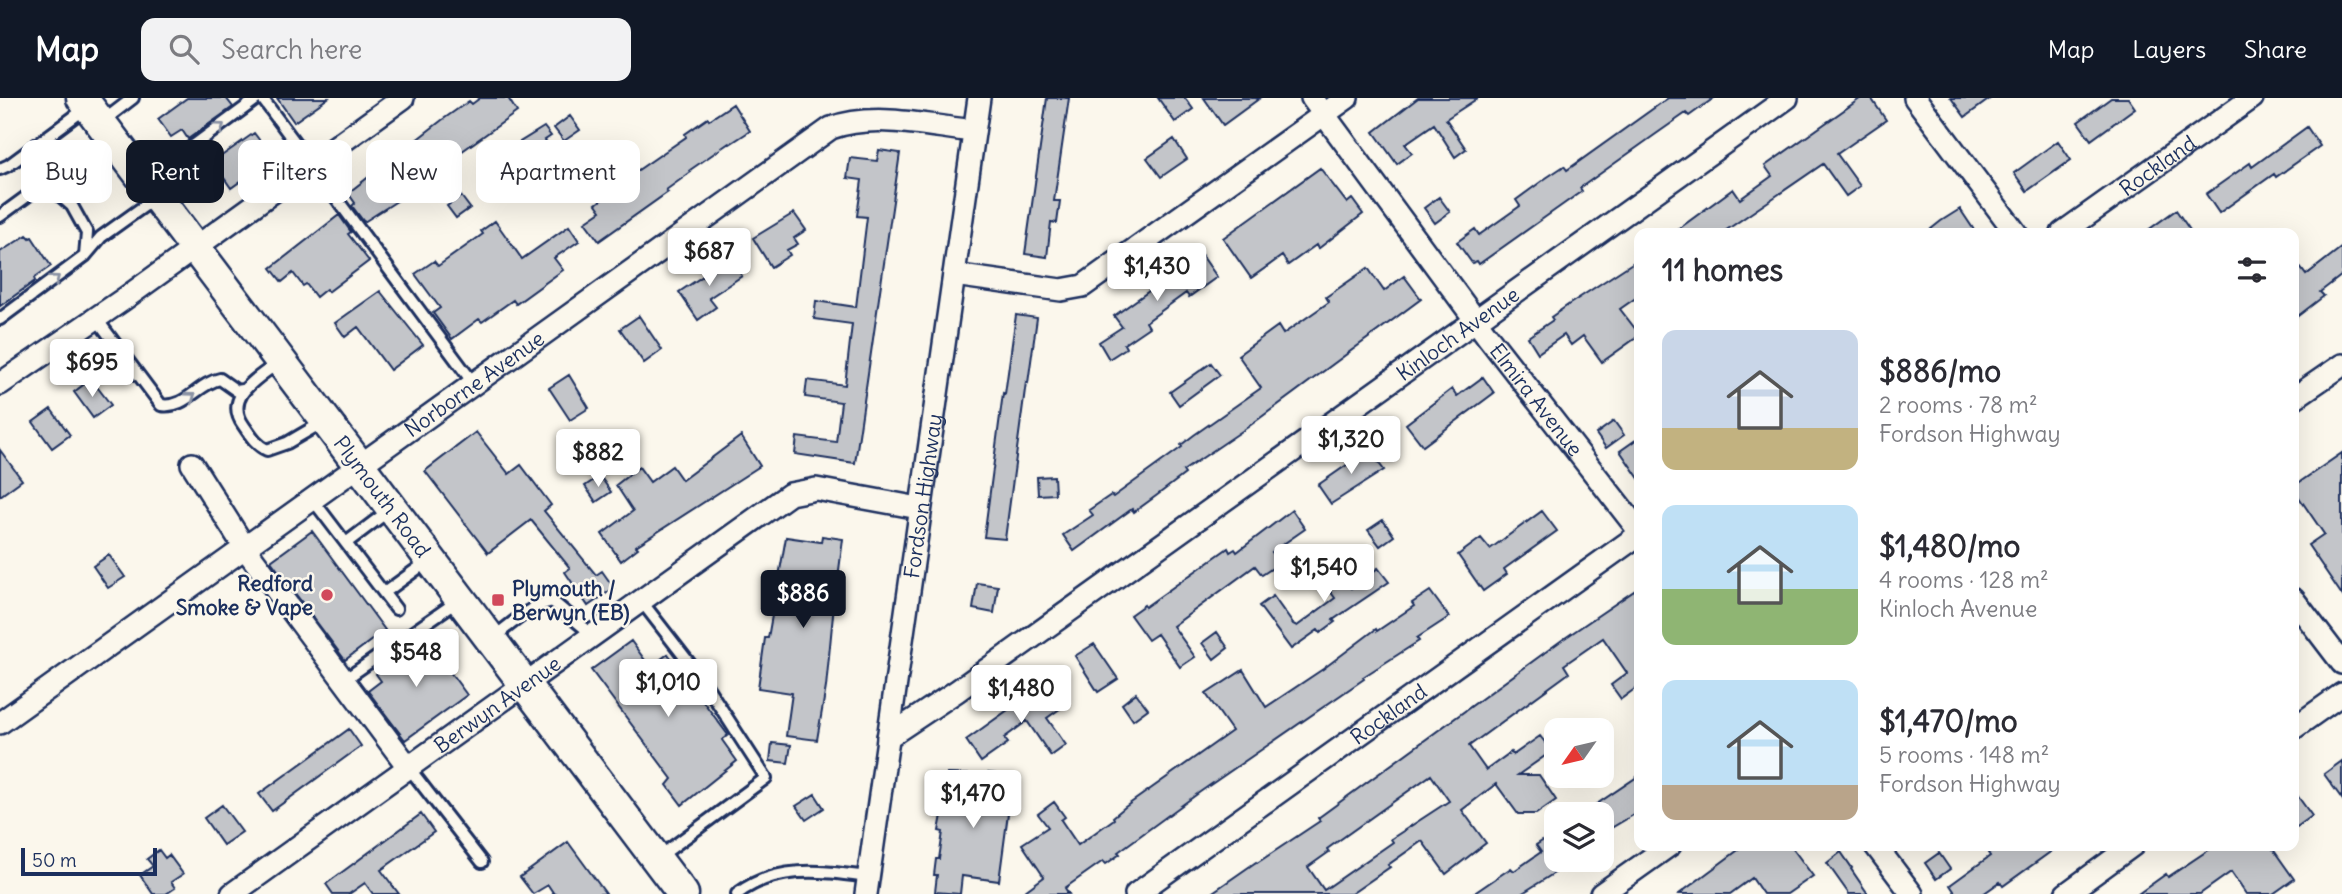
<!DOCTYPE html>
<html lang="en">
<head>
<meta charset="utf-8">
<style>
	body { margin:0; font-family:Delius,sans-serif; background:#f2f2f3; color:#2b2b33; height:100vh; display:flex; flex-direction:column; font-size:26px; white-space:nowrap }
	* { box-sizing:border-box; margin:0 }
	p { font-size:23px; color:#7c7c81 }
	.icon { flex:none; width:38px; height:38px; fill:none; stroke:currentColor; stroke-width:2; stroke-linecap:round; stroke-linejoin:round }
	.map { position:relative; flex:1; overflow:hidden }
	.sheet { position:absolute; left:1634px; top:130px; width:665px; height:623px; display:flex; flex-direction:column; background:#fff; border-radius:14px; box-shadow:0 7px 28px #0002 }
	.sheet>* { flex:none }
	.guide { position:absolute; left:21px; top:42px; width:665px; height:63px; display:flex; gap:14px }
	.needle { width:46px; rotate:236deg }
	.tools { position:absolute; left:1544px; top:620px; display:grid; gap:14px }
	.tools a { display:grid; place-items:center; width:70px; height:70px; border-radius:14px; background:#fff; box-shadow:0 7px 28px #0002; font-size:35px }
	.scale { position:absolute; left:21px; bottom:18px; width:136px; box-sizing:border-box; padding-left:7px; border:4px solid #1b2f5e; border-top:0; font-size:19px; line-height:24px; white-space:nowrap; color:#1b2f5e; -webkit-text-stroke:5px #fbf7ec; paint-order:stroke }
	.price { position:absolute; translate:-50% -60px; padding:0 16px; border-radius:7px; background:#fff; color:#222; font-size:23px; line-height:46px; filter:drop-shadow(0 2px 4px #0008) }
	.price::after { content:''; position:absolute; left:50%; top:42px; width:21px; height:16px; margin-left:-10px; background:inherit; clip-path:polygon(0 0,100% 0,50% 100%) }
	.price.selected { background:#111827; color:#fff }
	ul { padding:0; list-style:none }
	li { display:flex; align-items:center; gap:21px; height:175px; padding:0 28px }
	li span { display:grid; place-items:center; flex:none; width:196px; height:140px; border-radius:14px; color:#555 }
	li>.icon { margin-inline-start:auto }
	span .icon { width:84px; height:84px; fill:#fffc; stroke-width:1 }
	li b { font-size:30px }
	h2 { display:flex; justify-content:space-between; align-items:center; height:84px; padding:0 28px; font-size:30px }
	.chip { padding:0 24px; border-radius:14px; background:#fff; box-shadow:0 7px 28px #0002; font-size:24px; line-height:63px }
	.chip.selected { background:#111827; color:#fff }
	header { display:flex; align-items:center; gap:42px; box-sizing:border-box; height:98px; padding:0 35px; background:#111827; color:#fff }
	header strong { font-size:33px }
	nav { display:flex; gap:38px; margin-inline-start:auto; font-size:24px }
	.search { width:490px; height:63px; background:#f2f2f3; display:flex; align-items:center; gap:18px; box-sizing:border-box; padding:0 24px; border-radius:14px; color:#7c7c81; font-size:26px }
	.map>svg:first-child { display:block }
	.building { fill:#c3c5c9; stroke:#1b2f5e; stroke-width:2; fill-rule:evenodd }
	.lines { fill:none; stroke-linecap:round; stroke-linejoin:round }
	.service-casing { stroke:#1b2f5e; stroke-width:16 }
	.minor-casing { stroke:#1b2f5e; stroke-width:26 }
	.secondary-casing { stroke:#1b2f5e; stroke-width:35 }
	.service { stroke:#fbf7ec; stroke-width:10 }
	.minor { stroke:#fbf7ec; stroke-width:21 }
	.secondary { stroke:#fbf7ec; stroke-width:30 }
	.oneway { stroke:#8b93a5 }
	.poi-dot { fill:#d1495b; stroke:#fbf7ec; stroke-width:2.5 }
	.labels { text-anchor:middle; dominant-baseline:central; stroke-width:5; stroke-linejoin:round; paint-order:stroke }
	.street-label { font-size:21px; fill:#1b2f5e; stroke:#fbf7ec }
	.poi-label { font-size:21px; font-weight:bold; fill:#1b2f5e; stroke:#fbf7ec; text-anchor:end }
</style>
</head>
<body>
<header>
<strong>Map</strong>
<div class="search"><svg class="icon" aria-label="search" viewBox="0 0 24 24"><circle cx="10" cy="10" r="6"/><path d="M15 15l6 6"/></svg>Search here</div>
<nav><a>Map</a><a>Layers</a><a>Share</a></nav>
</header>
<div class="map">
<svg width="2342" height="796" viewBox="0 0 2342 796">
	<rect width="100%" height="100%" fill="#fbf7ec"/>
	<filter id="ink" filterUnits="userSpaceOnUse"><feTurbulence type="fractalNoise" baseFrequency=".0143" numOctaves="2"/><feDisplacementMap in="SourceGraphic" scale="14" xChannelSelector="R" yChannelSelector="G"/><feConvolveMatrix kernelMatrix="1 2 1 2 8 2 1 2 1" color-interpolation-filters="sRGB"/></filter>
	<g filter="url(#ink)">
		<path class="building" d="M187,0H226L233,9L188,41L182,32L171,39L158,21Z
			M277,0H328L294,24Z
			M480,0H508L517,14L409,91L411,94L364,124L352,108L355,105L348,95L442,22L469,3L472,6Z
			M1047,0H1069L1054,103H1060L1057,125L1051,124L1047,159L1025,156Z
			M1158,0H1185L1193,11L1175,24Z
			M1204,0H1260L1223,27Z
			M1418,0H1478L1446,21L1466,51L1455,59L1434,26L1405,46L1412,55L1397,66L1374,34Z
			M1668,0H1714L1689,18L1686,15L1656,36L1580,90L1582,93L1551,115L1479,166L1477,163L1472,165L1457,144L1475,131L1479,137L1520,108L1516,102L1546,80L1564,68L1567,72Z
			M1861,0H1871L1886,22L1837,56L1860,88L1846,98L1823,66L1722,135H1673L1733,91L1740,101L1772,78L1765,68Z
			M1951,0H1991L1965,19Z
			M2111,0H2128L2135,10L2091,42L2078,24Z
			M733,6L750,33L730,46L729,45L690,72L691,74L666,92L668,94L599,143L585,124L601,113L596,106L605,99L586,73L598,65L615,88L686,39L685,36L708,20L709,22Z
			M570,18L580,32L564,43L554,30Z
			M544,29L551,38L545,42L549,48L537,55L534,50L503,73L494,60Z
			M2307,29L2320,48L2276,79L2274,76L2219,115L2206,96L2250,65L2252,69Z
			M254,35L273,60L231,90L213,64Z
			M1174,41L1187,61L1161,79L1147,60Z
			M2058,43L2071,62L2027,93L2014,75Z
			M879,52L900,55L855,365L795,356L797,339L836,344L841,304L805,299L807,282L845,287L852,226L814,221L816,203L856,209L867,119L857,118L862,82L847,80L850,60L877,63Z
			M1320,70L1347,105L1352,101L1363,116L1318,151L1316,147L1288,167L1282,158L1251,180L1223,140Z
			M461,98L470,110L456,120L447,108Z
			M1439,99L1450,114L1435,125L1424,110Z
			M1960,111L1976,135H1926L1941,123Z
			M2176,112L2192,135H2144Z
			M794,115L806,132L794,140L798,146L787,152L790,157L771,169L753,140Z
			M339,117L351,134L348,136L369,163L328,194L326,191L316,199L306,186L303,188L293,175L282,184L271,170Z
			M495,123L522,161L569,128L579,143L554,160L563,172L516,206L513,202L482,224L479,221L452,241L433,215L440,210L415,176L434,163L438,168L483,136L481,133Z
			M27,137L30,140L32,139L51,168L34,180L35,183L0,208V154Z
			M2342,149V177L2320,194L2324,198L2294,221V161L2306,177Z
			M1201,156L1217,179L1189,199L1186,195L1146,224L1149,229L1124,246L1126,250L1109,261L1099,244L1122,229L1114,218Z
			M730,160L742,178L709,200L716,209L698,222L679,194Z
			M1640,160V197L1620,211L1640,237L1602,264L1583,238L1571,247L1564,237L1538,255L1528,239L1553,222L1551,219L1568,207Z
			M1368,170L1384,193L1404,178L1421,201L1248,329L1183,373L1185,376L1156,398L1134,414L1132,411L1074,453L1063,437L1093,417L1089,412L1111,397L1113,399L1182,349L1181,347L1194,337L1261,290L1238,257L1278,228L1283,236L1329,204L1326,199Z
			M380,193L423,247L390,272L358,229L345,239L335,225Z
			M1016,217L1037,220L1028,285L1026,284L1005,441L984,439L1003,295L1005,296Z
			M639,218L662,252L644,265L620,231Z
			M1211,265L1220,277L1179,307L1170,294Z
			M569,277L589,310L570,322L549,290Z
			M1483,279L1494,295L1423,348L1406,326L1452,291L1457,298Z
			M91,281L111,307L93,320L74,294Z
			M51,311L70,337L52,350L33,324Z
			M1614,323L1624,337L1606,350L1596,336Z
			M476,334L509,376L521,367L551,407L544,413L596,477L602,473L614,490L588,508L565,474L570,470L531,422L488,455L425,373Z
			M741,338L760,368L636,448L638,450L621,463L602,436L633,413L616,387L639,369L650,384L672,368L682,382Z
			M1640,339V382L1620,353Z
			M1361,350L1364,354L1368,351L1384,372L1331,406L1318,387L1351,364L1348,360Z
			M0,352L22,382L0,398Z
			M2342,355V497L2308,447L2324,436L2294,392V388Z
			M600,378L611,394L596,404L585,388Z
			M1054,378L1055,396L1038,397L1037,379Z
			M1292,412L1305,431L1272,454L1280,465L1262,477L1255,468L1173,528L1195,559L1180,569L1157,536L1148,542L1130,517L1144,507L1145,509L1228,450L1230,454L1235,451L1237,454Z
			M1542,413L1557,433L1504,471L1507,476L1483,493L1458,457L1481,440L1490,451Z
			M1383,422L1394,438L1380,448L1368,432Z
			M312,433L385,532L345,562L271,463Z
			M822,438L843,441L838,480H841L839,497L835,496L826,589L817,642L786,638L792,595L758,590L765,540H768L786,439L821,444Z
			M109,457L125,479L108,490L93,468Z
			M1328,459L1351,490L1378,470L1389,484L1333,522L1335,524L1320,535L1318,532L1291,551L1259,508L1273,498L1293,526L1297,528L1335,500L1313,470Z
			M977,485L998,488L994,515L973,511Z
			M1640,489V595L1636,590L1621,601L1611,587L1627,575L1603,540L1564,567L1569,575L1469,648L1486,672L1511,654L1513,657L1540,638L1552,653L1518,677H1539L1556,702L1536,716H1518L1496,686L1462,712L1486,745L1446,776L1422,743L1388,767L1390,769L1351,796H1210L1256,764L1257,765L1320,723L1318,720L1562,542ZM1431,677L1449,703L1391,741L1393,744L1324,792L1308,769L1329,754L1327,751Z
			M1430,493L1449,519L1417,540L1419,543L1363,579L1364,581L1200,694L1118,754L1120,756L1106,766L1103,763L1065,790L1069,796H1021L1044,779L1022,746L1048,729L1038,716L1054,704L1065,719L1061,722L1078,747L1114,721L1113,719L1125,709L1232,633L1206,596L1243,572L1266,609L1323,571L1376,531L1377,533L1414,508L1412,505Z
			M1217,534L1228,550L1214,561L1202,545Z
			M425,540L467,597L405,642L368,593L381,583L376,576Z
			M631,543L650,569L668,556L728,637L722,642L737,663L682,707L667,687L672,681L591,572Z
			M1094,546L1118,581L1098,594L1075,558Z
			M1044,586L1061,610L1047,620L1066,647L1051,658L1027,623L1004,640L1008,645L981,664L966,642Z
			M1136,595L1148,611L1133,622L1122,606Z
			M349,631L361,648L272,713L259,696Z
			M772,645L791,647L788,665L770,663Z
			M2342,663V701L2324,676Z
			M989,675L1013,678L999,783L962,778L960,796L935,794L937,777H934L936,761H939L943,734L939,733L942,717L946,718L947,676L990,677Z
			M1640,677V713L1601,736V716H1582Z
			M2294,693L2312,718L2294,731Z
			M815,696L824,710L806,722L796,708Z
			M222,707L242,734L223,747L204,720Z
			M421,716L434,734L381,772L399,796H373L365,785L349,796H333L326,786Z
			M1550,738L1556,743V761H1572L1556,774L1521,796H1473L1511,770L1514,773L1541,754L1536,747Z
			M568,744L606,796H554L548,787L533,796L520,779Z
			M1745,747H1790L1813,778L1787,796H1763L1752,780L1730,796H1679Z
			M1999,747H2060L2003,788L2000,784L1983,796H1956L1950,787L1990,758L1988,755Z
			M2216,747H2270L2294,781L2273,796H2246L2231,774L2200,796H2138L2166,776L2168,779Z
			M159,752L165,760L169,757L183,776L171,784L175,790L166,796H153L140,777L153,768L147,761Z
			M1841,754L1852,770L1851,771L1868,796H1849L1827,765Z
			M1939,755L1950,771L1936,781L1925,765Z"/>
		<g class="lines">
			<g class="service-casing">
				<path id="service" d="M262,0L474,286
					M103,23L133,0
					M0,71L9,67L86,10
					M147,82L258,0
					M37,91L57,95L72,108L87,135L85,158
					M0,118L108,39
					M96,220L161,307C186,311 198,285 220,281L237,293L243,292
					M0,221L85,158L101,139L154,101
					M280,263C259,280 222,298 244,328C251,338 256,347 267,352L287,345L323,324
					M313,402L396,511
					M346,445L391,411
					M384,495L428,463
					M642,504L704,584L766,680L659,759
					M493,540C510,527 531,507 552,503L594,538
					M344,582L459,502
					M409,670L482,764
					M737,796C777,766 822,773 868,779"/>
			</g>
			<g class="minor-casing">
				<g id="minor">
					<path id="s1" d="M1312,0L1488,239L1640,434"/>
					<path d="M1915,0L2016,135"/>
					<path id="s2" d="M2062,135L2252,0"/>
					<path d="M954,177L1061,192L1083,188L1347,0"/>
					<path d="M0,286L124,201L403,0"/>
					<path d="M2294,300L2342,267"/>
					<path d="M192,366L245,450L409,670"/>
					<path d="M2294,502L2342,565"/>
					<path id="s3" d="M0,625L831,30C875,14 927,28 974,33"/>
					<path d="M2294,630L2342,596"/>
					<path id="s4" d="M888,639L957,593L1787,0"/>
					<path d="M1875,747L1912,796"/>
					<path id="s5" d="M232,796L790,396L816,391L919,410"/>
					<path id="s6" d="M866,796L979,0"/>
					<path id="s7" d="M1136,796L1640,436"/>
					<path d="M1601,796L1670,747"/>
					<path d="M2066,796L2133,747"/>
				</g>
			</g>
			<g class="secondary-casing">
				<g id="secondary">
					<path id="s8" d="M82,0L683,796"/>
				</g>
			</g>
			<use href="#service" class="service"/>
			<use href="#minor" class="minor"/>
			<use href="#secondary" class="secondary"/>
		</g>
		<defs><path id="oneway-chevron" d="M-2-3.5L2.5 0L-2 3.5" fill="none" stroke-width="1.6" stroke-linecap="round" stroke-linejoin="round" transform="scale(1.75)"/></defs>
		<g class="oneway">
			<use href="#oneway-chevron" transform="translate(220 29) rotate(-36)"/>
			<use href="#oneway-chevron" transform="translate(55 181) rotate(-37)"/>
			<use href="#oneway-chevron" transform="translate(191 299) rotate(-36)"/>
		</g>
	</g>
	<g class="poi-dot">
		<circle cx="327" cy="497" r="7"/>
		<rect x="491" y="495" width="14" height="14" rx="3.5"/>
	</g>
	<g class="labels">
		<g class="street-label">
			<text stroke="none"><textPath href="#s2" startOffset="117">Rockland</textPath></text>
			<text stroke="none"><textPath href="#s4" startOffset="698">Kinloch Avenue</textPath></text>
			<text stroke="none"><textPath href="#s3" startOffset="583">Norborne Avenue</textPath></text>
			<text stroke="none"><textPath href="#s1" startOffset="376">Elmira Avenue</textPath></text>
			<text stroke="none"><textPath href="#s8" startOffset="499">Plymouth Road</textPath></text>
			<text stroke="none"><textPath href="#s6" startOffset="402">Fordson Highway</textPath></text>
			<text stroke="none"><textPath href="#s5" startOffset="326">Berwyn Avenue</textPath></text>
			<text stroke="none"><textPath href="#s7" startOffset="310">Rockland</textPath></text>
		</g>
		<g class="poi-label">
			<text x="313" y="485">Redford<tspan x="313" dy="24">Smoke &amp; Vape</tspan></text>
			<text x="512" y="490" text-anchor="start">Plymouth /<tspan x="512" dy="24">Berwyn (EB)</tspan></text>
		</g>
	</g>
</svg>
<div class="tools">
<a><svg class="needle" viewBox="-14 -14 28 28"><path d="M0-13l5 13h-10z" fill="#e53935"/><path d="M0 13l5-13h-10z" fill="#7c7c81"/></svg></a>
<a><svg class="icon" aria-label="layers" viewBox="0 0 24 24"><path d="M12 4l9 5-9 5-9-5zM3 14l9 5 9-5"/></svg></a>
</div>
<div class="scale">50 m</div>
<b class="price" style="left:709px;top:190px">$687</b>
<b class="price" style="left:1157px;top:205px">$1,430</b>
<b class="price" style="left:92px;top:301px">$695</b>
<b class="price" style="left:1351px;top:378px">$1,320</b>
<b class="price" style="left:598px;top:391px">$882</b>
<b class="price" style="left:1324px;top:506px">$1,540</b>
<b class="price selected" style="left:803px;top:532px">$886</b>
<b class="price" style="left:416px;top:591px">$548</b>
<b class="price" style="left:668px;top:621px">$1,010</b>
<b class="price" style="left:1021px;top:627px">$1,480</b>
<b class="price" style="left:973px;top:732px">$1,470</b>
<div class="guide">
<a class="chip">Buy</a>
<a class="chip selected">Rent</a>
<a class="chip">Filters</a>
<a class="chip">New</a>
<a class="chip">Apartment</a>
</div>
<section class="sheet">
<h2>11 homes<svg class="icon" aria-label="filters" viewBox="0 0 24 24"><path d="M4 7h16M4 17h16"/><circle cx="9" cy="7" r="2"/><circle cx="15" cy="17" r="2"/></svg></h2>
<ul>
<li><span style="background:linear-gradient(#c9d6e8 70%,#c2b280 0)"><svg class="icon" aria-label="home" viewBox="0 0 24 24"><path d="M3 11l9-7 9 7M6 9v11h12V9"/></svg></span><div><b>$886/mo</b><p>2 rooms · 78 m²</p><p>Fordson Highway</p></div></li>
<li><span style="background:linear-gradient(#bfe0f5 60%,#8fb573 0)"><svg class="icon" aria-label="home" viewBox="0 0 24 24"><path d="M3 11l9-7 9 7M6 9v11h12V9"/></svg></span><div><b>$1,480/mo</b><p>4 rooms · 128 m²</p><p>Kinloch Avenue</p></div></li>
<li><span style="background:linear-gradient(#bfe0f5 75%,#b9a48a 0)"><svg class="icon" aria-label="home" viewBox="0 0 24 24"><path d="M3 11l9-7 9 7M6 9v11h12V9"/></svg></span><div><b>$1,470/mo</b><p>5 rooms · 148 m²</p><p>Fordson Highway</p></div></li>
</ul>
</section>
</div>
</body>
</html>
